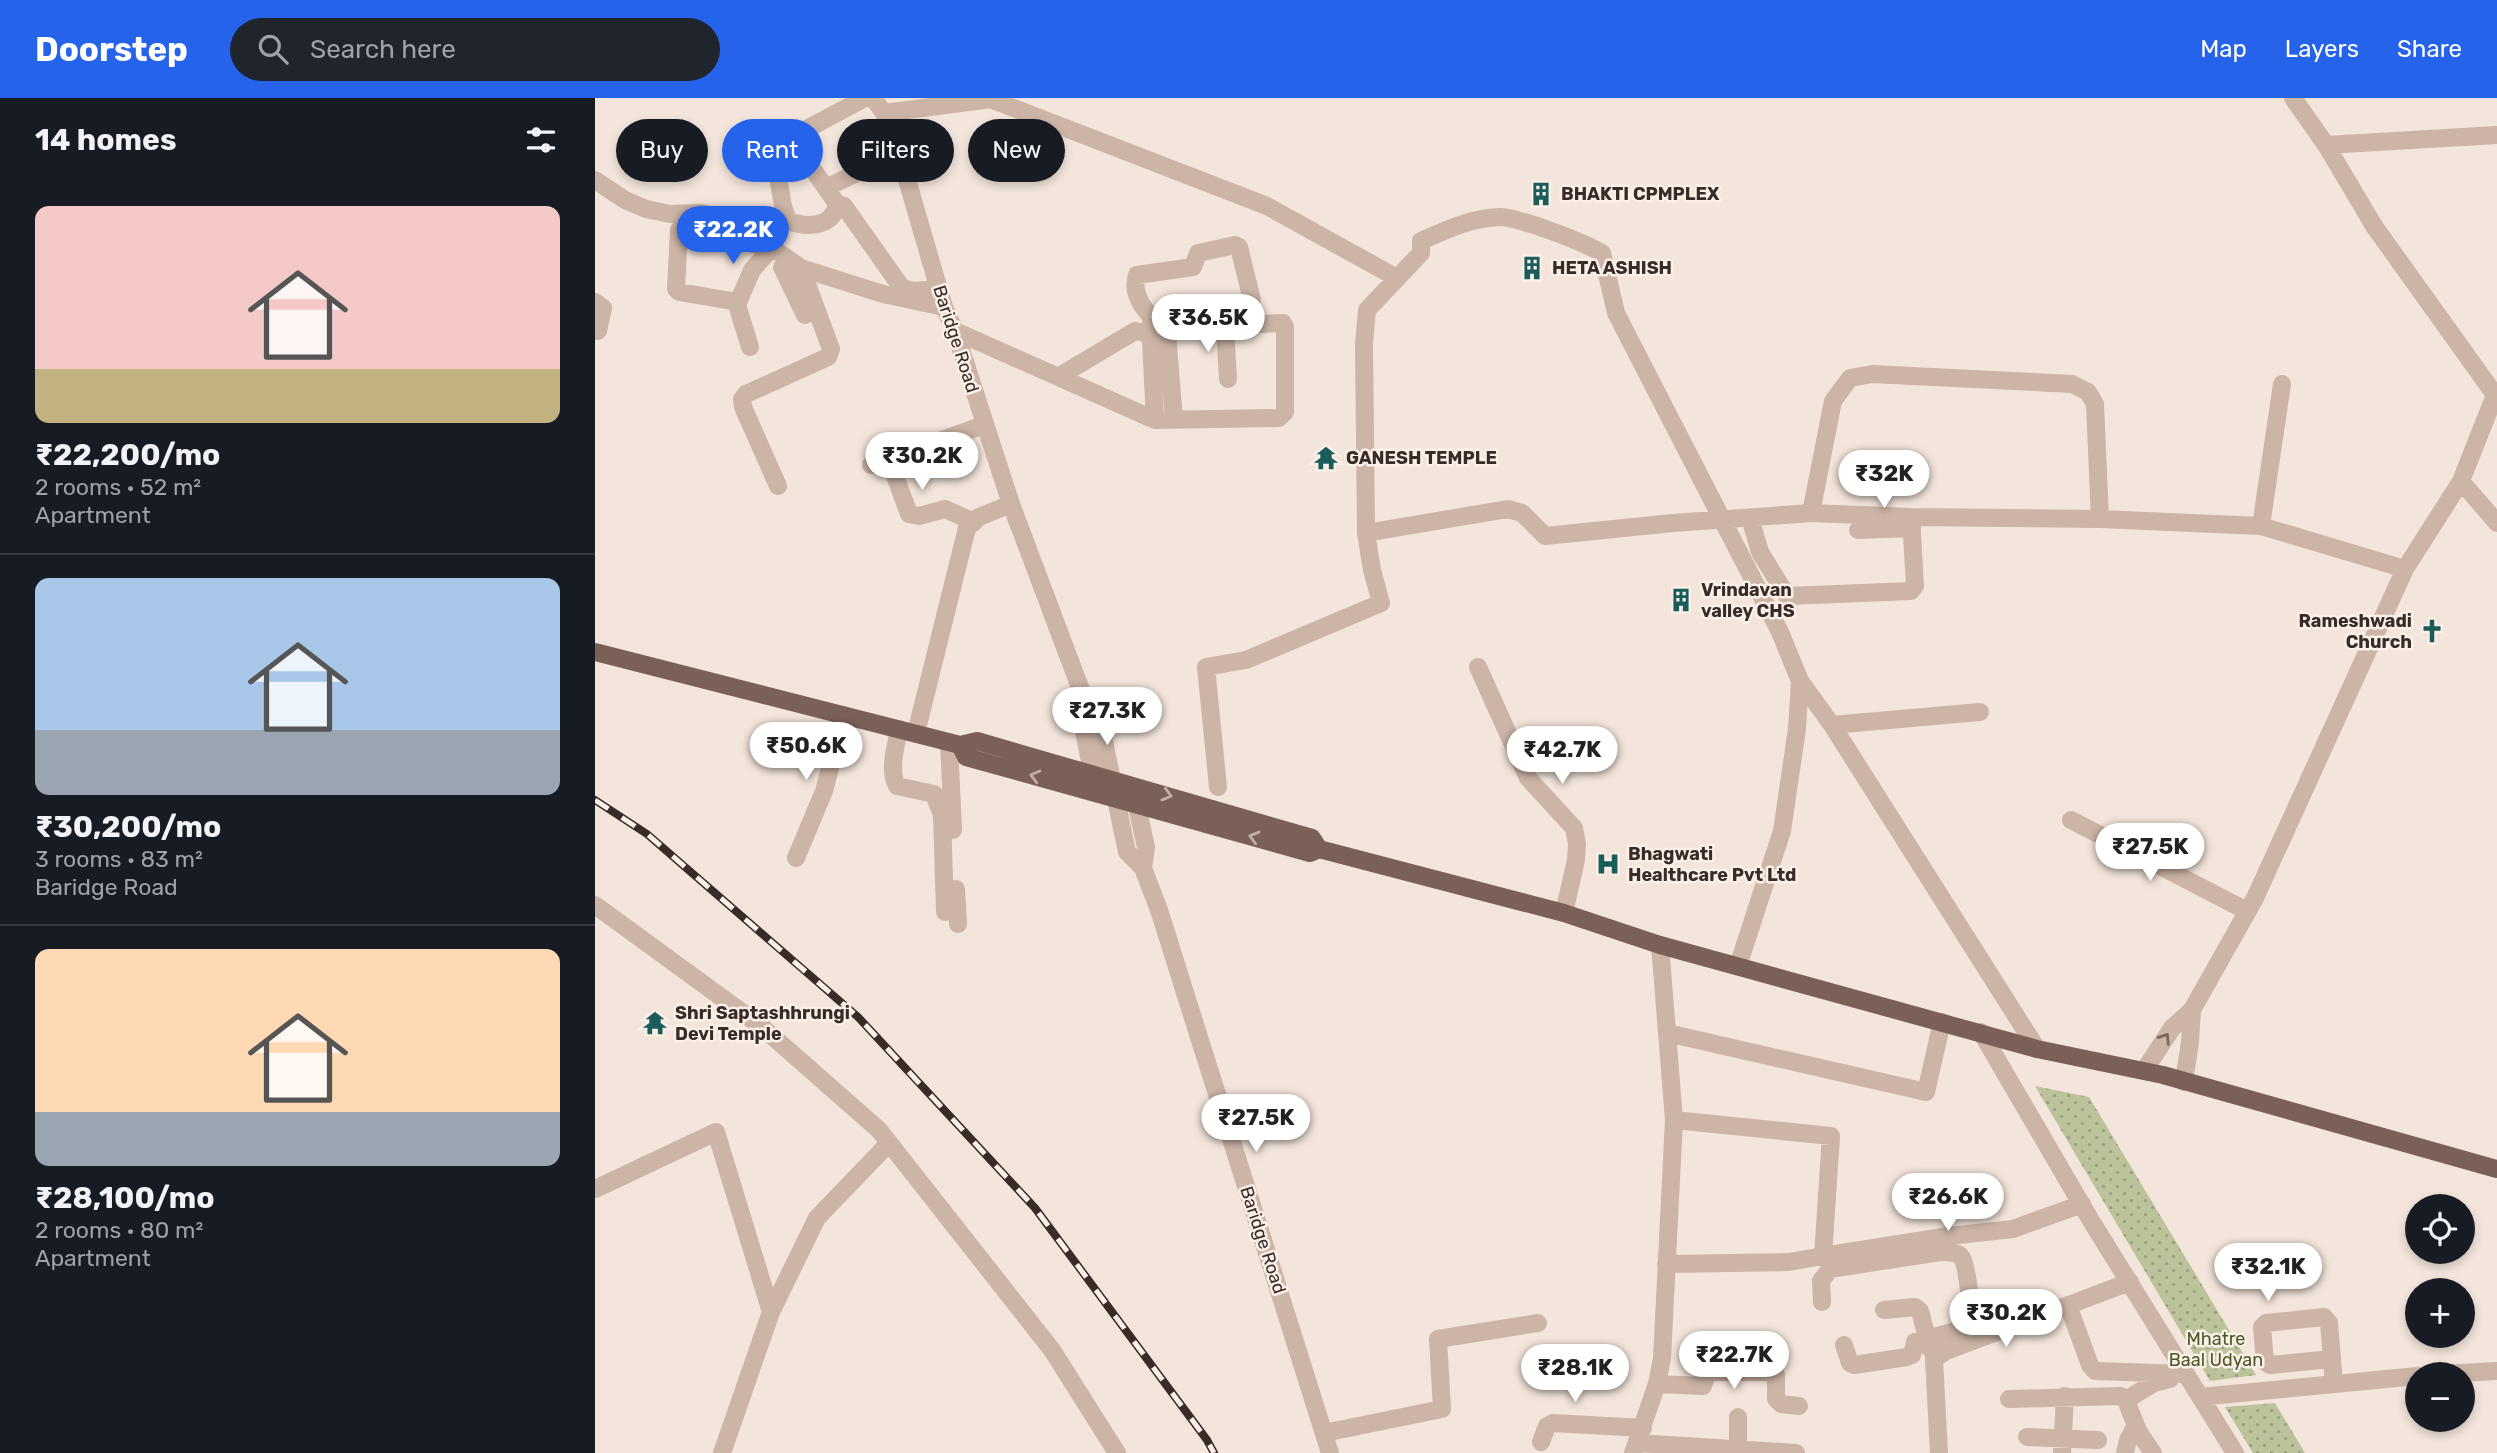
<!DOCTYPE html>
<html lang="en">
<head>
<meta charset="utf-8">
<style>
	body { margin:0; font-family:Rubik,sans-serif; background:#20242c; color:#f1f3f6; height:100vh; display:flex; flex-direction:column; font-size:26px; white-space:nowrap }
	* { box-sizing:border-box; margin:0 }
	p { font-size:23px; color:#9ea1a6 }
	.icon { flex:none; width:38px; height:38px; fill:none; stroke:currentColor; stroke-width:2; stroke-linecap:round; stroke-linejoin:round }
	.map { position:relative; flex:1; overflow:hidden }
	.drawer { display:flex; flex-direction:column; background:#171b24; width:595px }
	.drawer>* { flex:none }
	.hud { position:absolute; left:21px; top:21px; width:665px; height:63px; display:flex; gap:14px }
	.tools { position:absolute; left:1810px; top:1096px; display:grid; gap:14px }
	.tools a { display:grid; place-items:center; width:70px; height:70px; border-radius:50%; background:#171b24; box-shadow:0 4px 10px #0003; font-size:35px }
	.price { position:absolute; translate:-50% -60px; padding:0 16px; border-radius:24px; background:#fff; color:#222; font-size:23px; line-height:46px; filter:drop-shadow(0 2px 4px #0008) }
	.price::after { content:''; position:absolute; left:50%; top:42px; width:21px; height:16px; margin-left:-10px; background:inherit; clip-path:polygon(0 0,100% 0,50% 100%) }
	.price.active { background:#2563eb; color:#fff }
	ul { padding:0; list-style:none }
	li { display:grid; align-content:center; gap:14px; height:371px; padding:0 35px }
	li+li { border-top:2px solid #363941 }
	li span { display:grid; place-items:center; height:217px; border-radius:14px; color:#555 }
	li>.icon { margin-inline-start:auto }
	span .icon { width:126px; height:126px; fill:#fffc; stroke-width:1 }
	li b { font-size:30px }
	h2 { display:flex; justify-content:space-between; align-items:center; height:84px; padding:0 35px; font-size:30px }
	.pill { padding:0 24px; border-radius:32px; background:#171b24; box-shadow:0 4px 10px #0003; font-size:24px; line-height:63px }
	.pill.active { background:#2563eb; color:#fff }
	header { display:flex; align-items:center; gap:42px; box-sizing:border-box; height:98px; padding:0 35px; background:#2563eb; color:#fff }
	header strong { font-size:33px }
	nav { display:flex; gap:38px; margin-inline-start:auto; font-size:24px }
	.search { width:490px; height:63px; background:#20242c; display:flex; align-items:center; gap:18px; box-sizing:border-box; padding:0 24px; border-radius:38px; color:#9ea1a6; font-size:26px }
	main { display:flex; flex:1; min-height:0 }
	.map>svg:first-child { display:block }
	.park { fill:url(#park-dots) }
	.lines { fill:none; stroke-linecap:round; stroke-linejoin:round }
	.minor { stroke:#ccb4a6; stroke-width:18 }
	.major { stroke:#7b6058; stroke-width:18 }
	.rail-casing { stroke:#382b28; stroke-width:8 }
	.rail { stroke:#fbf0e8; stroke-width:5; stroke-dasharray:16; stroke-linecap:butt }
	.oneway { stroke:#c1afa7 }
	.oneway2 { stroke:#7b6961 }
	.labels { text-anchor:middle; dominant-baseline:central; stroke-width:5; stroke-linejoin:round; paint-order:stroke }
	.poi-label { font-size:18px; font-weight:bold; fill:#382b28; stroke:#fbf0e8; text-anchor:start }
	.street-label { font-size:18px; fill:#382b28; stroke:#fbf0e8 }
	.park-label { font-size:18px; fill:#4c582a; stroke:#fbf0e8 }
</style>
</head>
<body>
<header>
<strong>Doorstep</strong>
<div class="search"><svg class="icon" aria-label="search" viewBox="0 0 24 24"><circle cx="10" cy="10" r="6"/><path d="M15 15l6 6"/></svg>Search here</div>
<nav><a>Map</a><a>Layers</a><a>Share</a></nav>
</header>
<main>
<section class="drawer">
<h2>14 homes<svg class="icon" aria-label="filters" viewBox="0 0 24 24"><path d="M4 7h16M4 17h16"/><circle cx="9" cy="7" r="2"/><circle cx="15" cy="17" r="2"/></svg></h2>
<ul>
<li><span style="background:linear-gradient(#f6c9c9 75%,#c2b280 0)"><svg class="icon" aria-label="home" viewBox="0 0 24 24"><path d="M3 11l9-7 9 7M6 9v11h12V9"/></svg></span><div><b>₹22,200/mo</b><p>2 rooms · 52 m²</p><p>Apartment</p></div></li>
<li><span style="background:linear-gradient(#a9c7e8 70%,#9aa5b1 0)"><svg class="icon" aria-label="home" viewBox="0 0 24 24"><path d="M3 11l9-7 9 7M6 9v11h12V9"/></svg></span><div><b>₹30,200/mo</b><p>3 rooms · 83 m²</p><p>Baridge Road</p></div></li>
<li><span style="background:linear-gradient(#ffd9b3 75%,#9aa5b1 0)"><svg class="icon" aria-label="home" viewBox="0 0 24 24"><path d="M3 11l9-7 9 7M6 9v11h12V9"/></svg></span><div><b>₹28,100/mo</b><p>2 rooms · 80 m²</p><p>Apartment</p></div></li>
</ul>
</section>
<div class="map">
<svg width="1902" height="1355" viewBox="0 0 1902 1355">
	<defs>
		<pattern id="park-dots" width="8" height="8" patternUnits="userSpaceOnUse" patternTransform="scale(1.75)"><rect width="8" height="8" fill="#bac39a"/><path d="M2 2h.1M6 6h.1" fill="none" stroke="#989f7e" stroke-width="1.8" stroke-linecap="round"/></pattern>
	</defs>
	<rect width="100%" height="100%" fill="#f3e5db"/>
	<path class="park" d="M1440,988L1494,999L1661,1277L1615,1283Z
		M1680,1305L1710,1355H1658L1630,1309Z"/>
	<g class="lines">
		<path class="minor" d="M278,0L289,15L304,54L349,209L360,233L416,406L489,600
			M398,2L672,108L802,180
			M289,15L404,0
			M1731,47L1902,37
			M180,62L188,108L193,123C210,129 238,131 242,106L231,90L304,54
			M0,82L30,102L51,111L75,116L106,115L120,118L163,140L206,170L288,196L349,209
			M231,90C222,77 198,48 206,34L270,0
			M242,106L249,108L307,190L318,193L344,191
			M0,204L8,210L3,233
			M142,207L157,172L173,154
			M630,228L633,281
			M360,233L560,322L556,242L551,235L540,233L463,279
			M551,235L559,222L653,206L657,202L644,149L640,147L603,155L598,169L542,177C536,195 548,210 559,222
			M155,249L142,207L137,203L84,194L81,191L84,132L87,130L158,146
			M560,322L684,320L690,314V229L688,225L576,230L572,236L579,321
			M347,342L389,327
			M364,345L301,365L299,375L314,416L324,418L350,411L379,424
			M276,367L310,355
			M1866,383L1902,425
			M183,388L148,309L147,301L151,296L233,259L236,251L206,170L187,169L210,217
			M1216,415L1238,303L1255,280L1277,276L1477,286L1493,294L1500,306L1505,421
			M1155,420L1165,454L1192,498L1316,493L1320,488L1316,419
			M1666,428L1687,286
			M1263,432L1317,430
			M771,435L913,411L927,415L950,438L1078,425L1216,415L1316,419L1505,421L1666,428L1810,471
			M883,569L933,680L979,730L982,746L981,762L969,815
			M489,600L502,610L532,754L548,770L564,812L735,1355
			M489,600L485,613L500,689
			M1237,627L1385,614
			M304,631C301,650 293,670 302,688L339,696L347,717L350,814
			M321,635L372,430L384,419L416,406
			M354,644L358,732
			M623,689L611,569L651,562L786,505L777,472L771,435L769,246L772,212L826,155V143C851,132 876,120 904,119C924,119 988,144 1007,155L1021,215L1185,534L1205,583L1237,627L1442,951
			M539,695L551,749L548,770
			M1476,722L1652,813
			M201,760L229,693L249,617
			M361,791L363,826
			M0,807L167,929L284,1032L457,1252L522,1355
			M1143,868L1187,733L1202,631L1205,583
			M1386,934L1495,1121L1640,1355
			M1072,935L1331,994L1347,924
			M1549,973L1577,930L1597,912L1660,800L1810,471L1866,383L1900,297L1779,128L1731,47L1698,0
			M1589,984L1595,944L1597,912
			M0,1091L121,1034L176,1214
			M1228,1158L1354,1138L1418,1131L1487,1106
			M1071,1166L1194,1164L1228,1158L1236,1038L1079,1022
			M1227,1204L1226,1183L1235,1171L1345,1154C1352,1155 1363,1153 1367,1160C1372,1167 1378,1220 1376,1229L1320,1244L1317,1257L1312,1259L1259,1267L1255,1265L1249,1247
			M1473,1207L1495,1267L1500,1273L1591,1276
			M1289,1212L1320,1209L1325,1213L1335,1251
			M1737,1261L1675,1267L1670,1264L1667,1229L1671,1225L1729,1219L1734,1225L1739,1286
			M1846,1276L1902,1273
			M1062,1286L1108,1288L1112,1276L1118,1274H1177L1181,1277V1301L1186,1306L1204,1308
			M1605,1299L1822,1278
			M1414,1301L1526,1298L1531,1302
			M729,1335L847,1311L843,1241L943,1225
			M1432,1339L1503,1342
			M946,1344L952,1328L958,1325L1048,1330
			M1042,1345L1201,1355
			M1143,1351V1319
			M127,1355L176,1214L222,1120L294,1045
			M1038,1355L1062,1286L1067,1260L1079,1022L1065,847
			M1344,1355L1339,1261L1351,1253L1535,1184
			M1467,1355L1470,1298
			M1530,1355L1533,1342L1541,1327
			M1558,1355L1543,1333L1531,1302L1559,1285L1575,1281"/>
		<path class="major" d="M0,554L365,647L382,643L717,740L724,751
			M365,647L371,659L715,755L724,751L969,815L1065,847L1442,951L1568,977L1902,1071"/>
		<g class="rail-casing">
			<path id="rail" d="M0,702L52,736L263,919L440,1110L612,1342L619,1355"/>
		</g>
		<use href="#rail" class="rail"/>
	</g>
	<defs><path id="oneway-chevron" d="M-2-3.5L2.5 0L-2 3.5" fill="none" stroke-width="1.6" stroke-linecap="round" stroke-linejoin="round" transform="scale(1.75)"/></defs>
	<g class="oneway">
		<use href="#oneway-chevron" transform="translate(440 678) rotate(-165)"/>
		<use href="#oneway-chevron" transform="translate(572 697) rotate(16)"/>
		<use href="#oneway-chevron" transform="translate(659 739) rotate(-164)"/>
	</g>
	<use class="oneway2" href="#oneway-chevron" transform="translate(1570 940) rotate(-57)"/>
	<defs>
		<g id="building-bare" transform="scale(1.89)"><path d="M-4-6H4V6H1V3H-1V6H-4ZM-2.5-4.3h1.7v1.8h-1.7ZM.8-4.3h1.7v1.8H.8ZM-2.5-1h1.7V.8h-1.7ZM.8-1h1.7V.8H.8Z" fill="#1a5c5a" stroke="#fbf0e8" stroke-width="2.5" paint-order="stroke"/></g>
		<g id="temple-bare" transform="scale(1.89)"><path d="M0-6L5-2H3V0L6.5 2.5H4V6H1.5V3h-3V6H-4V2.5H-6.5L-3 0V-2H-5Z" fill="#1a5c5a" stroke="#fbf0e8" stroke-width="2.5" paint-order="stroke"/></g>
		<g id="church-bare" transform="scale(1.89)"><path d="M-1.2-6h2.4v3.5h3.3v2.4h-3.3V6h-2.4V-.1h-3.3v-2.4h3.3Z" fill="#1a5c5a" stroke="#fbf0e8" stroke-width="2.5" paint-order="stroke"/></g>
		<g id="hospital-bare" transform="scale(1.89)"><path d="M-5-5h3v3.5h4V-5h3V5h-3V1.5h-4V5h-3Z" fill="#1a5c5a" stroke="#fbf0e8" stroke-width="2.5" paint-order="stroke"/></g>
	</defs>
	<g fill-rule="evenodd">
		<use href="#building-bare" x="946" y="96"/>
		<use href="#building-bare" x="937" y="170"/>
		<use href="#temple-bare" x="731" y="360"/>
		<use href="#building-bare" x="1086" y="502"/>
		<use href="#church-bare" x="1837" y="533"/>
		<use href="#hospital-bare" x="1013" y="766"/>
		<use href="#temple-bare" x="60" y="925"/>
	</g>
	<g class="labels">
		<g class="poi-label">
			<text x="966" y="96">BHAKTI CPMPLEX</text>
			<text x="957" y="170">HETA ASHISH</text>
			<text x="751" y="360">GANESH TEMPLE</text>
			<text x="1106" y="492">Vrindavan<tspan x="1106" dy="21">valley CHS</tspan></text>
			<text x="1817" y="523" text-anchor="end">Rameshwadi<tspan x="1817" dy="21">Church</tspan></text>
			<text x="1033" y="756">Bhagwati<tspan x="1033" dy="21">Healthcare Pvt Ltd</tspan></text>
			<text x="80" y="915">Shri Saptashhrungi<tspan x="80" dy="21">Devi Temple</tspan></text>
		</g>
		<g class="street-label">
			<text transform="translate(361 241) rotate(72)">Baridge Road</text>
			<text transform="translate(668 1142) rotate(72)">Baridge Road</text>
		</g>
		<g class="park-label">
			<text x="1621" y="1241">Mhatre<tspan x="1621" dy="21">Baal Udyan</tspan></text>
		</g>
	</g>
</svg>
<div class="tools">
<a><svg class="icon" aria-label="locate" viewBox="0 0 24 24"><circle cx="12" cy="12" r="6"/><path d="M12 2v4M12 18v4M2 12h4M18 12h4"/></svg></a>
<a>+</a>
<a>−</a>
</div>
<b class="price active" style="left:138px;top:168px">₹22.2K</b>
<b class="price" style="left:613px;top:256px">₹36.5K</b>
<b class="price" style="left:327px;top:394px">₹30.2K</b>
<b class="price" style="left:1289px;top:412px">₹32K</b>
<b class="price" style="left:512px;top:649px">₹27.3K</b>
<b class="price" style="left:211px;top:684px">₹50.6K</b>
<b class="price" style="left:967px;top:688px">₹42.7K</b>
<b class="price" style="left:1555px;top:785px">₹27.5K</b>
<b class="price" style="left:661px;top:1056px">₹27.5K</b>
<b class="price" style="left:1353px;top:1135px">₹26.6K</b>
<b class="price" style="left:1673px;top:1205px">₹32.1K</b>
<b class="price" style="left:1411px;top:1251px">₹30.2K</b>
<b class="price" style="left:1139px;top:1293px">₹22.7K</b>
<b class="price" style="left:980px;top:1306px">₹28.1K</b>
<div class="hud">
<a class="pill">Buy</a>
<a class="pill active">Rent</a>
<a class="pill">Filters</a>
<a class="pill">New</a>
</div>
</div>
</main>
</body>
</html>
